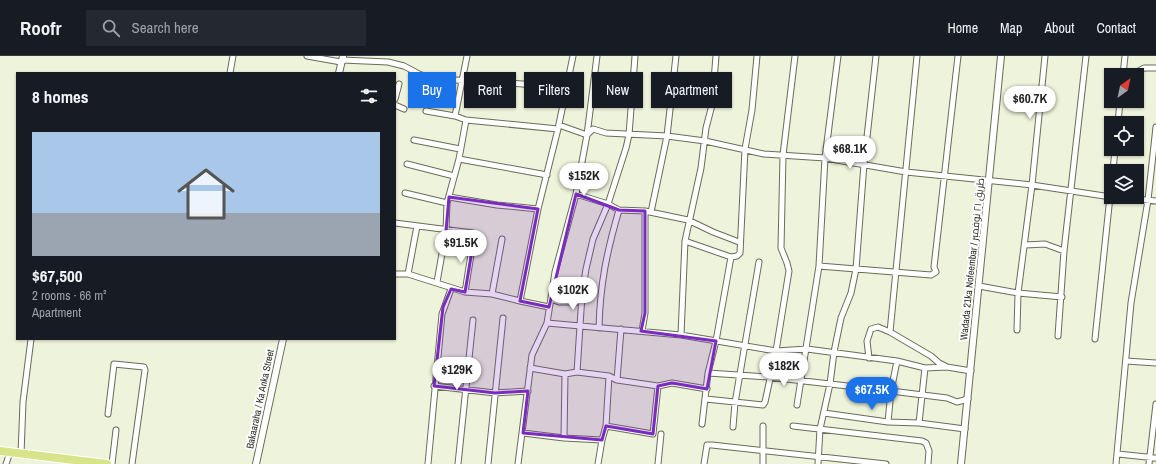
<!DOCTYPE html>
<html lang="en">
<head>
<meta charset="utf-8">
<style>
	body { margin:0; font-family:"Archivo Narrow",Cairo,sans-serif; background:#242831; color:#f1f3f6; height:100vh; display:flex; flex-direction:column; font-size:15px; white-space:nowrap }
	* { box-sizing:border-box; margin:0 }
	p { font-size:13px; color:#9ea1a6 }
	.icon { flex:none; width:22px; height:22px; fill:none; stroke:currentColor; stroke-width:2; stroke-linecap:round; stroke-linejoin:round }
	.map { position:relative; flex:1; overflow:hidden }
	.drawer { position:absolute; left:16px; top:16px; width:380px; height:268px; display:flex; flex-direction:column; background:#171b24; border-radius:0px; box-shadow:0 1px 3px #0004 }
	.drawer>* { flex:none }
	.banner { position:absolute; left:408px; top:16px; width:380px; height:36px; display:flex; gap:8px }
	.needle { width:26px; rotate:33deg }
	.controls { position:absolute; left:1104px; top:12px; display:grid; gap:8px }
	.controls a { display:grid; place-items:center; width:40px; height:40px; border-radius:0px; background:#171b24; box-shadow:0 1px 3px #0004; font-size:20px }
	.price { position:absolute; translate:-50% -34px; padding:0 9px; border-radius:14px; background:#fff; color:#222; font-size:13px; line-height:26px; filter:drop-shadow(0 1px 2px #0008) }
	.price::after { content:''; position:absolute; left:50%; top:24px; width:12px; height:9px; margin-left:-6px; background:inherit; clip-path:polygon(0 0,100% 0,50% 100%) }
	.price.selected { background:#1a73e8; color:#fff }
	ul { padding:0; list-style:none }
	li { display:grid; align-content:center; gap:8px; height:212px; padding:0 16px }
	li+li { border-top:1px solid #363941 }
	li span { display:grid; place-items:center; height:124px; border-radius:0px; color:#555 }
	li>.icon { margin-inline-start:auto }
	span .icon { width:72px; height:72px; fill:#fffc; stroke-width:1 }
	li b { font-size:17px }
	h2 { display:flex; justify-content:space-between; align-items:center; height:48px; padding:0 16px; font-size:17px }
	.pill { padding:0 14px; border-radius:0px; background:#171b24; box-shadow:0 1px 3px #0004; font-size:14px; line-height:36px }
	.pill.selected { background:#1a73e8; color:#fff }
	header { display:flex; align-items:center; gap:24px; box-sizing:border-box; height:56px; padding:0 20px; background:#171b24; border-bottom:1px solid #363941 }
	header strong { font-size:19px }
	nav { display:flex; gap:22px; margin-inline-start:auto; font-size:14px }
	.search { width:280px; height:36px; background:#242831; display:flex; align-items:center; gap:10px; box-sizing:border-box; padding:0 14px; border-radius:0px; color:#9ea1a6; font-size:15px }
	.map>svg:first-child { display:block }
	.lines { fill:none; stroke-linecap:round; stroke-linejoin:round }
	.minor-casing { stroke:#696d58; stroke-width:7 }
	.tertiary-casing { stroke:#696d58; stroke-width:8 }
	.primary-casing { stroke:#fff; stroke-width:10 }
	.minor { stroke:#fff; stroke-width:5 }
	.tertiary { stroke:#fff; stroke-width:6 }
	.primary { stroke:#d8e489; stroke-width:8 }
	.marked { fill:#7b2cbf; fill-opacity:0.2; stroke:#7b2cbf; stroke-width:3; stroke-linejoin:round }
	.labels { text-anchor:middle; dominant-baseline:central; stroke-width:4; stroke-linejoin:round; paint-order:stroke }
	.street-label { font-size:10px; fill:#2d2f26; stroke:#fff }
</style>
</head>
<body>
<header>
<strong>Roofr</strong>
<div class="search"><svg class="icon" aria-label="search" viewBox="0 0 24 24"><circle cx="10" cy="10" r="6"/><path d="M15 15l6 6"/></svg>Search here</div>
<nav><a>Home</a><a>Map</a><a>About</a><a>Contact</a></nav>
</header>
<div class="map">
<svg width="1156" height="408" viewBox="0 0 1156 408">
	<rect width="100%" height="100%" fill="#eef3db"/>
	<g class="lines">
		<g class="minor-casing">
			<path id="minor" d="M307,0L341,6
				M917,0L890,276L931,300L939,307L947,311L971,315
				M342,4L388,6L404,10L421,19L438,23L523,28L565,38
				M230,17L233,0
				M1123,19L1125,0
				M1132,19L1144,12H1156
				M395,43L399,28
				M395,49L404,53
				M426,55L455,60
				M466,64L558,73
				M1118,67L1120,45
				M559,69L587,79L593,73L606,77L667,80L705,85L764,98L825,102L906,116L1032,129L1111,141
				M414,84L460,93
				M459,103L547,119
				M407,108L454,120
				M1113,115L1115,93
				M405,137L447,147
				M576,138L608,148L619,154L645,155L688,164L713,176L739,186
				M449,141L497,149L538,153
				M1117,141L1156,145
				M651,156L667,80L676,0
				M395,167L473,177L474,180L465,236
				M685,185L731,201L737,200L740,197L745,93L752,54L757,0
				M1025,189L1045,188L1064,195
				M819,210L931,219L936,216L934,211L958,0
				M395,218H408L465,236L492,238L520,245
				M408,218L417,170
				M437,226L446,175L447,147L459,103L466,64L455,60L467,0
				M979,230L1018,237L1062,241
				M492,238L502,183
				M551,243L559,246H577L582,242
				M549,251L520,245L538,153L558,73L573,0
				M547,267L681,279L776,295L807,293L897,305L925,312L947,311
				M599,272C600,228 607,195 619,154
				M1017,274L1018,237L1032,129L1045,0
				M642,275L645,257V155
				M681,279L685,185L701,112L706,72L712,49L716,0
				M1058,280L1064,195L1086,0
				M1095,283L1111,131
				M869,302L867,285L871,273L878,271L890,276
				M1126,305L1156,307
				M530,312L565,318L577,316L609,320L617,324L658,330L672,327L707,333
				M577,316L582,239L586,213L593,183L608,148L626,92L629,79L635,0
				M708,317L769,321L891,335L947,342L957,346L968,343
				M617,324L621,273
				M434,330L495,337L528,335
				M706,343L763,349L765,346L776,295L789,215L787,207L781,192L783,99L795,0
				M797,349L819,210L825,102L838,0
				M824,357L888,366L919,367L965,373
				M108,358L114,308L144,311L145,314L132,408
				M888,366L891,335L897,305
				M919,367L925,312
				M702,368L708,317L716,285L731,201
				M606,370L653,378L658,330
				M793,370L922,385L926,387L929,395L928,408
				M733,371L735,347L759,206
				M523,377L564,382L602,384
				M564,382L565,318
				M21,398L23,346L31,283
				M1118,398L1156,402
				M6,408L10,396
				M112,408L116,374
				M428,408L442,258L451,233
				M458,408L473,264
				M488,408L503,262
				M518,408L532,299L547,267L555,216L576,138L587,79L597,0
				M598,408L602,384L606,370L609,320
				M658,408L661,378
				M704,408L707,389H712L886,408
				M763,408V370
				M818,408L820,373L830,328L834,296L841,262L851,237L856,213L864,108L876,0
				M1116,408L1131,247L1148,144L1156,71
				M1149,408L1156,348"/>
		</g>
		<g class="tertiary-casing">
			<path id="tertiary" d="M339,17L343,0
				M256,408L283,283
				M961,408L1001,0"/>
		</g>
		<g class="primary-casing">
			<path id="primary" d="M0,395L107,408"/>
		</g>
		<use href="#minor" class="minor"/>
		<use href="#tertiary" class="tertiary"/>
		<use href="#primary" class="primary"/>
	</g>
	<path class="marked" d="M576,138L619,154L645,155V257L641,275L716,285L707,333L672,327L658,330L653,378L606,370L602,384L523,377L528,335L495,337L434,330L443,251L451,233L465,236L475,177L446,175L449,141L538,153L520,245L549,251Z"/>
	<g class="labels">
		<g class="street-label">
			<text transform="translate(972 203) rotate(-84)">Wadada 21ka Nofeembar / طريق ٢١ نوفمبر</text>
			<text transform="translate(260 343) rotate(-78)">Bakaaraha / Ka Anka Street</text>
		</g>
	</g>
</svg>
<div class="controls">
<a><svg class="needle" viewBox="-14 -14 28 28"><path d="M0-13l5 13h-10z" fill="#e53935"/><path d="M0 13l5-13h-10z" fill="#9ea1a6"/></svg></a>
<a><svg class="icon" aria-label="locate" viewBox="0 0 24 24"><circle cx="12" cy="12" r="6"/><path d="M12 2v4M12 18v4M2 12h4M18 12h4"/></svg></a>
<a><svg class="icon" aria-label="layers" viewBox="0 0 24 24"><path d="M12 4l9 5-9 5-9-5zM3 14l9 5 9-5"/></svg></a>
</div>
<b class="price" style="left:1030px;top:64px">$60.7K</b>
<b class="price" style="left:850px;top:114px">$68.1K</b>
<b class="price" style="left:584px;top:141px">$152K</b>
<b class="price" style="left:461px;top:208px">$91.5K</b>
<b class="price" style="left:573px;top:255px">$102K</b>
<b class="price" style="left:784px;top:331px">$182K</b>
<b class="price" style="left:457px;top:335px">$129K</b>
<b class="price selected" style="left:872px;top:355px">$67.5K</b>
<div class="banner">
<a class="pill selected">Buy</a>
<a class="pill">Rent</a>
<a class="pill">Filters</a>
<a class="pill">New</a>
<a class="pill">Apartment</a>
</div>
<section class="drawer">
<h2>8 homes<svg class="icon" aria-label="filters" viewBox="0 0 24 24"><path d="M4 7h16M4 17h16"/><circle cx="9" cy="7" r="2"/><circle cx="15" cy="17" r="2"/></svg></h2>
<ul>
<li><span style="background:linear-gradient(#a9c7e8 65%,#9aa5b1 0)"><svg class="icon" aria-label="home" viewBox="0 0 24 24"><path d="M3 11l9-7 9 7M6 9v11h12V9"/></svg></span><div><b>$67,500</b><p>2 rooms · 66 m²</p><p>Apartment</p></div></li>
</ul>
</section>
</div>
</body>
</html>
